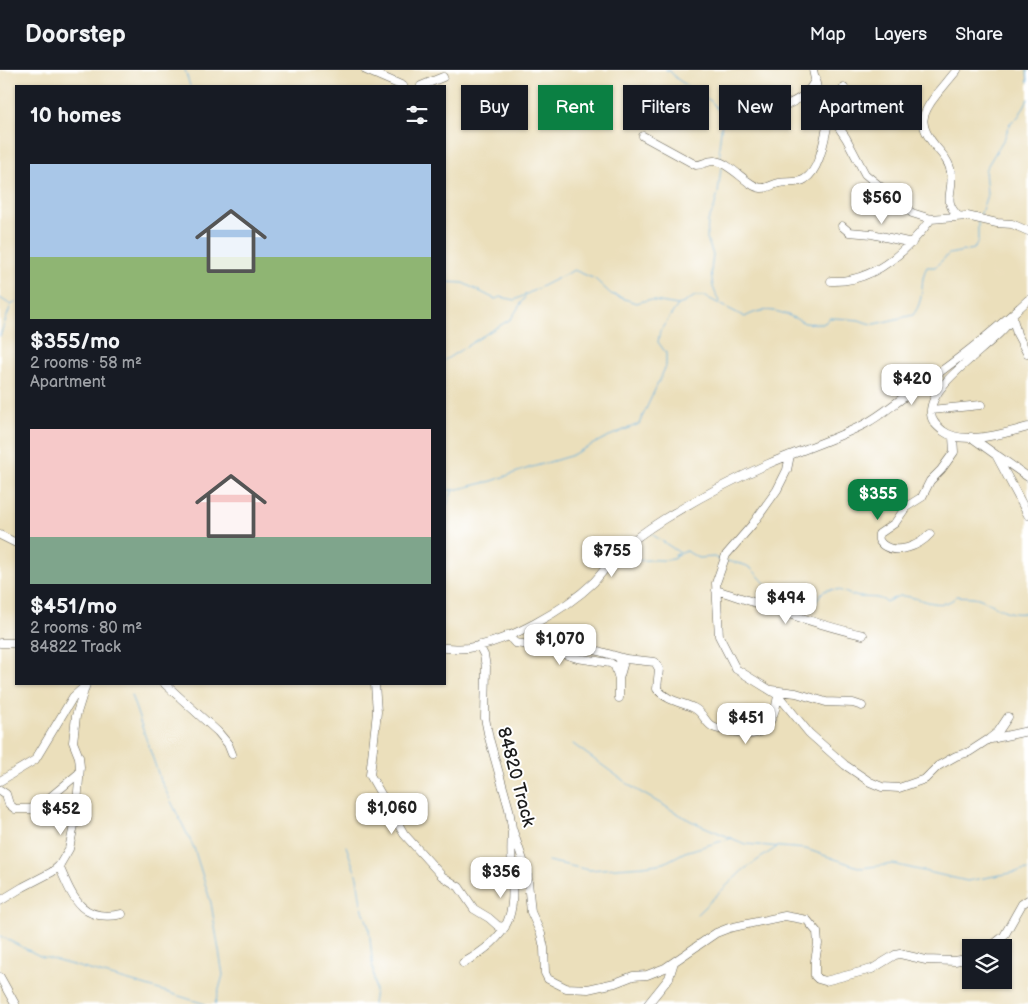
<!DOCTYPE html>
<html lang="en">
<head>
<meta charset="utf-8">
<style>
	body { margin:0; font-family:"Balsamiq Sans",sans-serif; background:#20242c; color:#f1f3f6; height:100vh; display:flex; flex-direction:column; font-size:19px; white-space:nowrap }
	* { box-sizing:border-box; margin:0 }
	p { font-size:16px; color:#9ea1a6 }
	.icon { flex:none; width:28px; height:28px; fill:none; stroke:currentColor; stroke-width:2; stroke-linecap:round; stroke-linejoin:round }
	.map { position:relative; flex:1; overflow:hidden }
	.drawer { position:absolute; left:15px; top:15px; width:431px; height:600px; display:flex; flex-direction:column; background:#171b24; border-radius:0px; box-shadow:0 1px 4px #0004 }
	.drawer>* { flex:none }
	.guide { position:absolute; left:461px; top:15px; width:475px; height:45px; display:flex; gap:10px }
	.controls { position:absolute; left:962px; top:869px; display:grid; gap:10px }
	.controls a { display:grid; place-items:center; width:50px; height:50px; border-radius:0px; background:#171b24; box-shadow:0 1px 4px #0004; font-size:25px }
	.price { position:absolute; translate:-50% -42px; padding:0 11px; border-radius:10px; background:#fff; color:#222; font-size:16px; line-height:32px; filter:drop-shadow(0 1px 2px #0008) }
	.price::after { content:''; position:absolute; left:50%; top:30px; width:15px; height:11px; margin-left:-8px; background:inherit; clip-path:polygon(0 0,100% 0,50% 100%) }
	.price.on { background:#0b8043; color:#fff }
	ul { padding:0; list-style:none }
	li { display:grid; align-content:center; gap:10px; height:265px; padding:0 15px }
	li span { display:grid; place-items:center; height:155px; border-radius:0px; color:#555 }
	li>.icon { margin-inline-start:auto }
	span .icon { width:90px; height:90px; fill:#fffc; stroke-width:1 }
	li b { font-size:21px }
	h2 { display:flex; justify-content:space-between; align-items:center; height:60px; padding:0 15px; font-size:21px }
	.chip { padding:0 18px; border-radius:0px; background:#171b24; box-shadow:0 1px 4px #0004; font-size:18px; line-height:45px }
	.chip.on { background:#0b8043; color:#fff }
	header { display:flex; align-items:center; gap:30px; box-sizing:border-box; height:70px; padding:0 25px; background:#171b24; border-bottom:1px solid #363941 }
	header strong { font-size:24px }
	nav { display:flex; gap:28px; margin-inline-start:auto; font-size:18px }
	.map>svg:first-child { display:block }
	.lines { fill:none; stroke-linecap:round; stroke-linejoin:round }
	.stream { stroke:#67afde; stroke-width:1 }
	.minor-casing { stroke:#646054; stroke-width:9 }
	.minor { stroke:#fff; stroke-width:8 }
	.labels { text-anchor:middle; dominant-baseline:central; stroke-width:4; stroke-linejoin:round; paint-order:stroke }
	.street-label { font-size:18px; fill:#1c1c1c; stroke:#fff }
</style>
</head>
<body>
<header>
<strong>Doorstep</strong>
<nav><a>Map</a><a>Layers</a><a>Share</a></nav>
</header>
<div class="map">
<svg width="1028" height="934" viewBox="0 0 1028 934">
	<rect width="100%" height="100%" fill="#fff"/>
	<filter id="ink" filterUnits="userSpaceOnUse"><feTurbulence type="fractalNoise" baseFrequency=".02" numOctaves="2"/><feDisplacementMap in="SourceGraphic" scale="10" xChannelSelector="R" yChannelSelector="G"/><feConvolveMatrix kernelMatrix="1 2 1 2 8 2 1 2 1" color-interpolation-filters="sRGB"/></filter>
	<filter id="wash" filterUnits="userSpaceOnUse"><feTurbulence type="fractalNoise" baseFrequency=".0096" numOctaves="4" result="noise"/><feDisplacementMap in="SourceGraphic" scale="20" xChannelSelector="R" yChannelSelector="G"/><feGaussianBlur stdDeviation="1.12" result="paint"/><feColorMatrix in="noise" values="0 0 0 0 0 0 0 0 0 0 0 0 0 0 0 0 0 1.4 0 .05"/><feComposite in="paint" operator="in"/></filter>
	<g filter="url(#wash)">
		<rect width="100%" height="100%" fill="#ebdfbb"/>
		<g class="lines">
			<path class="stream" d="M185,0L190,16
				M666,0L670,1L677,9L711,31L719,41L722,51L719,77L721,89
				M1027,0L1028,12
				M980,146L987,125L985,100L1005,67L1010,53L1019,46L1028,29
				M445,212L463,213L495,229L501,227L515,230L574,200L595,209L611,224L636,233L648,230L678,235L684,233L695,226H704L745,247C761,238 774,239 790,246C795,248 800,251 805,253C811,254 819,253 825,253L829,248C839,248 849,249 859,250C865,252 868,254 875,254L913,245C915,242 918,238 919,234C924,221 920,209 927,197H935L949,184L974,179L978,171V152
				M0,228L11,235L16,232
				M720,234L713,217L711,201L713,185L707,168L708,151L714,138L718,123L721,98
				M0,266L11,235
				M445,290L489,262L511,249L525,227
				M445,420H454L492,411L529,398L570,386L607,367L639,354L666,296V283L658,272L660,261L678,235
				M445,440L453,420
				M650,463L680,483L686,481L699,488L714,487L720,490
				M727,491C733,493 741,493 747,496C755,500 761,510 768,516V522C771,526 775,533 780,536C788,540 807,545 813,537C818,531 818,523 827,520C840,517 849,526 860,527C869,528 879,526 886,532C891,530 897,526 901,526C920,526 941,543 957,526C963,527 972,526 978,528C995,534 1009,548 1028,542
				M629,492C636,491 643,490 650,490C659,489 666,492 675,488V485L679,484
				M131,625L160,709L194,778L211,833L223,905L215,934
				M573,674L635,719L691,751L745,774L806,779L861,798L893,794L967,811L1028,800
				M346,776L357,807L361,834L369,858L375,920L373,934
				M548,791L589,800L644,796L664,793L685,782L732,768
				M697,844L743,800L777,777
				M0,866L40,886L140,914L205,934"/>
		</g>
	</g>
	<g filter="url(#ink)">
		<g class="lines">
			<g class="minor-casing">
				<path id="minor" d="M366,0L403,16
					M813,0L818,23L824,35L846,68L865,104L912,143L931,149L967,146L997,153L1012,154L1028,161
					M957,0C950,8 944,16 937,24C920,45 918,55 936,77C943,85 950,93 951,103C954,122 942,130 958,146
					M421,16L443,7
					M766,47C785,32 806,33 816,8
					M643,66L696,95C703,95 708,90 715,91C731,93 748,117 761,118C767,119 773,114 779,113C787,111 798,114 805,109C823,98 825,57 832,38C835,31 839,25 844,18
					M842,156L849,162L872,164L912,173
					M831,211C874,213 907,181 931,149
					M1013,247C997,274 929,311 931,343C931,351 937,356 943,361C962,376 1007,363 1028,357
					M1013,249L1017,264L1027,283
					M931,340L981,335
					M971,367L996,385L1028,445
					M790,385L787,400L777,420L752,455L726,485L716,513L719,566L736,599L778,625L809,663L845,695L870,712L882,717L899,718L925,709L938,696L956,686L969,682L989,669L998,662L1008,647
					M998,386L1028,407
					M930,464C919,476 897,485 883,475C879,471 878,470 879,464L895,453L906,437L922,427L930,411L941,400L954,382L953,367
					M0,465L16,473
					M716,520C765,535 812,554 863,565
					M508,565L515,573L537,576L577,588L610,593L615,596L619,609V628
					M0,573H16
					M528,574H574L626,589L655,592L659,599L657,619C667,631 681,632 694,638C703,642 705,653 713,657C719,660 726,660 732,661C738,662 746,664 752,664C770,662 776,640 778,625
					M479,575L484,585L486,597L485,648L489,668L509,739L512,758L527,802L531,842L541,864L544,878L545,903L548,909L566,918L588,919L615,913L633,906L647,905L665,898L716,863L729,858L785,846L807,850L817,862L818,874L815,891V906L818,909L825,911L872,899L895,885L900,884L926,890L955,891L971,888
					M445,578C452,578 460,579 468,578C508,572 565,540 594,512C602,503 610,492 619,483C632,470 648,459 664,449C697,429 732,410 768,394C800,380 834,370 865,354C878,347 889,338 900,330C945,300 988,267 1028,230
					M618,587L623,595L619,609
					M165,614L218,662L228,674L232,684
					M375,614L377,642L370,705L404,764L442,806L459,817L474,839L489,848L498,856L505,857
					M771,620L796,623L826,632L853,633L862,636
					M991,669L1028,661
					M0,711L35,690L73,627L83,618
					M0,720L6,724L9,734L15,739H32L48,729L78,704
					M59,796C73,828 81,853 122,844
					M0,831L23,817L52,802L59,796L69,779L76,746L80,697L79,687L73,672L76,646L86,614
					M989,878L1004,866L1022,834L1028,830
					M463,893C532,855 507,825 512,762
					M0,907L15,934
					M648,934L669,908L674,892"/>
			</g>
			<use href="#minor" class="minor"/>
		</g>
	</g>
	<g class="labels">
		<g class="street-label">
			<text transform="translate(516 707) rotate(75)">84820 Track</text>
		</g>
	</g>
</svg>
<div class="controls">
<a><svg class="icon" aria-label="layers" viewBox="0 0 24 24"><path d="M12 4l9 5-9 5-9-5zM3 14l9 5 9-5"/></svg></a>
</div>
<b class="price" style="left:882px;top:155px">$560</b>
<b class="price" style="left:912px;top:336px">$420</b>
<b class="price on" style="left:878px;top:451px">$355</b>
<b class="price" style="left:612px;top:508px">$755</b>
<b class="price" style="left:786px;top:555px">$494</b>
<b class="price" style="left:560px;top:596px">$1,070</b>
<b class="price" style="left:746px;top:675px">$451</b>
<b class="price" style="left:392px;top:765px">$1,060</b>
<b class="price" style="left:61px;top:766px">$452</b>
<b class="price" style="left:501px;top:829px">$356</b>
<div class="guide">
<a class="chip">Buy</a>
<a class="chip on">Rent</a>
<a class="chip">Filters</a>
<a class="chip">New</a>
<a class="chip">Apartment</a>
</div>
<section class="drawer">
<h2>10 homes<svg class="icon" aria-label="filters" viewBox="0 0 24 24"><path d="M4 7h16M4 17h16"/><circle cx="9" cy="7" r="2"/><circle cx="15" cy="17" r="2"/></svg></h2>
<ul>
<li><span style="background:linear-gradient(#a9c7e8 60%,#8fb573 0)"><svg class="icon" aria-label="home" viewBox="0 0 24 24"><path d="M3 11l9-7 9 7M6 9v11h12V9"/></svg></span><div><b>$355/mo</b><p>2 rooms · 58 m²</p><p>Apartment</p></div></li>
<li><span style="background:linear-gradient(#f6c9c9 70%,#7fa58c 0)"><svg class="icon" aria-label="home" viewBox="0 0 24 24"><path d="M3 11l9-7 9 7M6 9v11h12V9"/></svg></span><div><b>$451/mo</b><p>2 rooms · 80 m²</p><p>84822 Track</p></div></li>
</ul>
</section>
</div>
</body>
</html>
